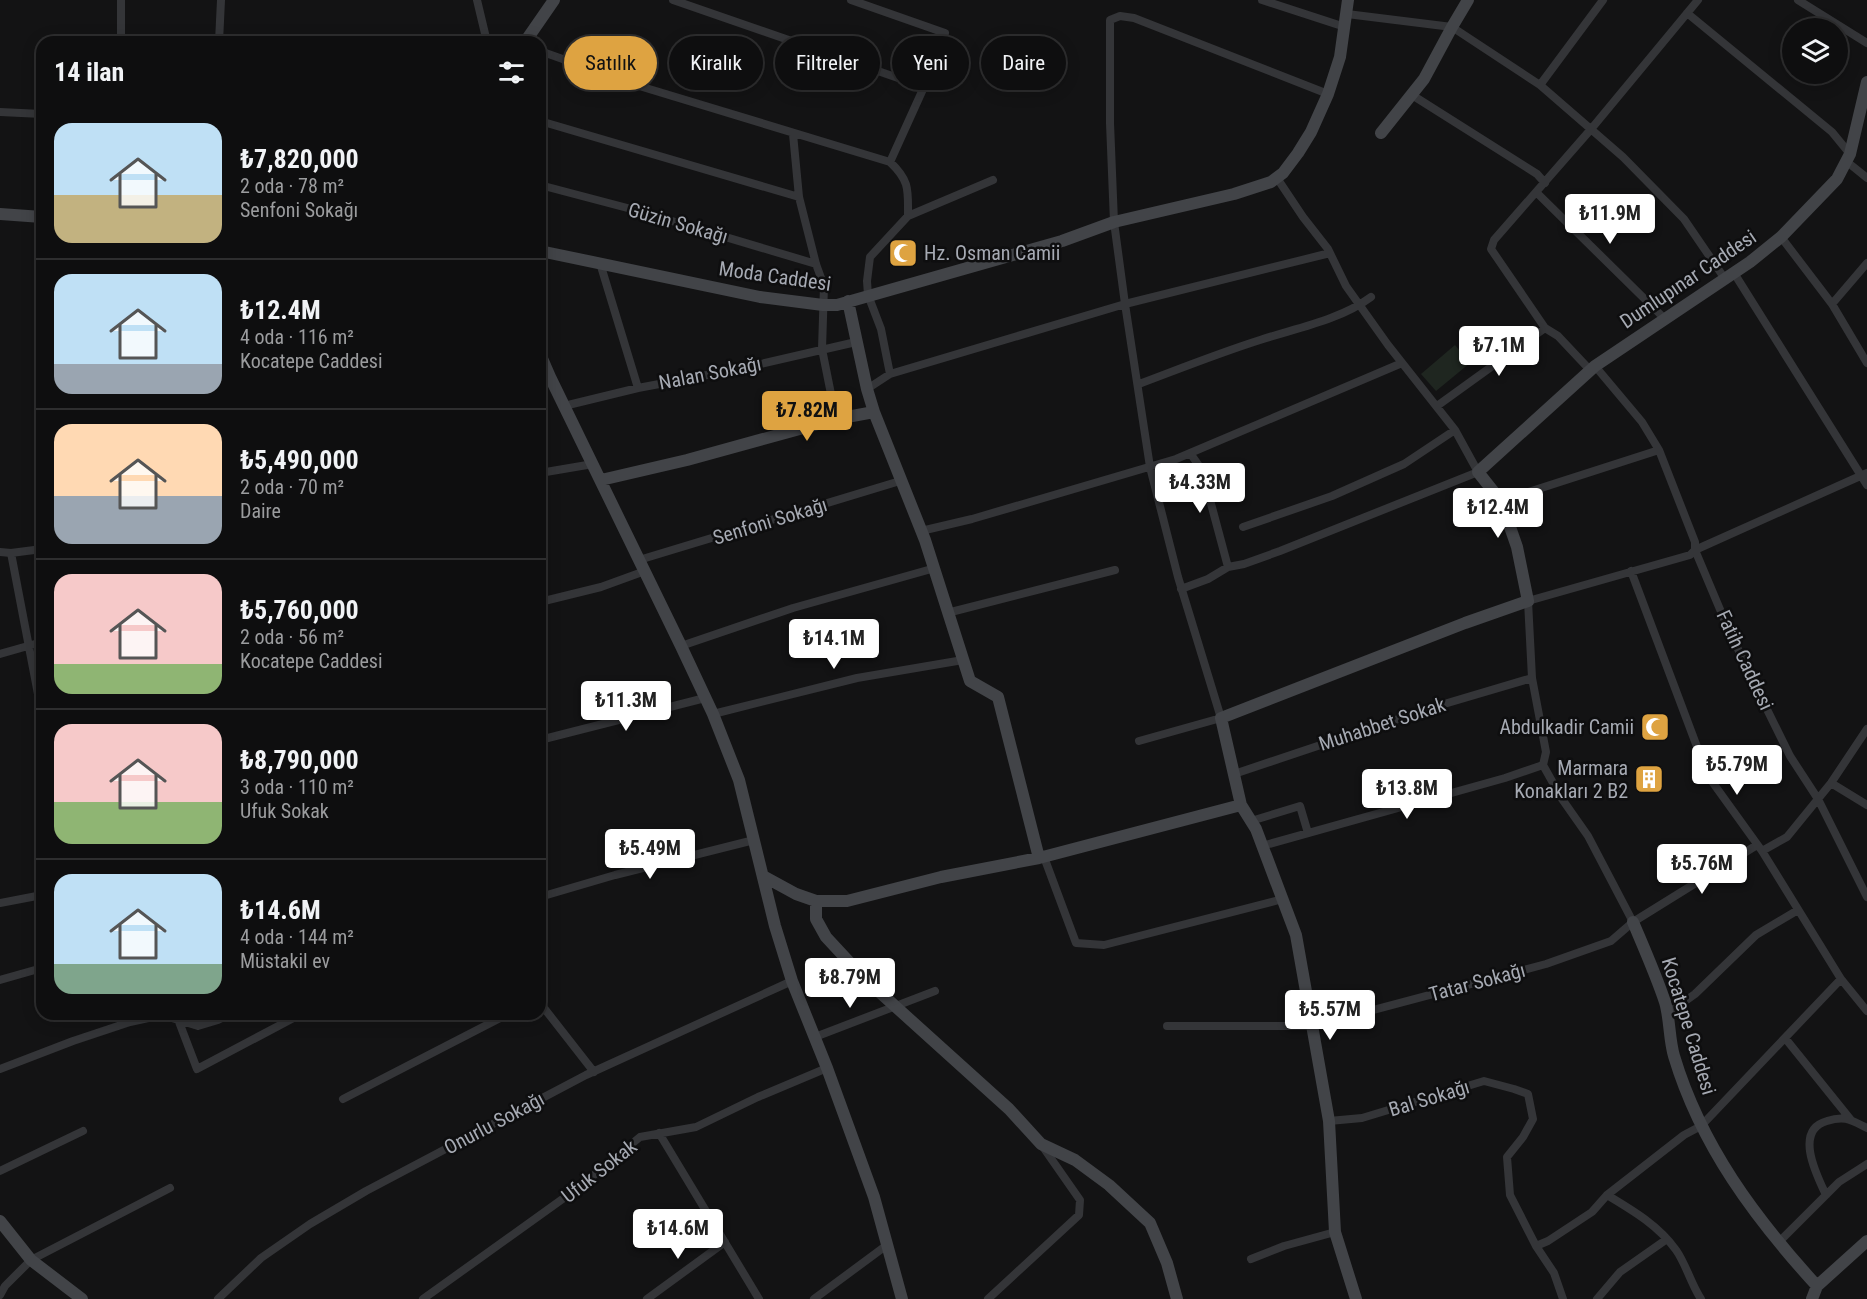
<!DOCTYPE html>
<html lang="tr">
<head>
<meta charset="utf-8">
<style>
	body { margin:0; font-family:"Roboto Condensed",sans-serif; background:#1c1c1d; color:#f1f3f6; height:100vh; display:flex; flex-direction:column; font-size:22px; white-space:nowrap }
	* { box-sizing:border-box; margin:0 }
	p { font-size:20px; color:#9b9c9e }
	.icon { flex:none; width:33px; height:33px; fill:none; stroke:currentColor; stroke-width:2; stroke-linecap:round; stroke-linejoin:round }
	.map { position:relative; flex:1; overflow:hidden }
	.panel { position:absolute; left:36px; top:36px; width:510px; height:984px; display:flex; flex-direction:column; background:#0e0e0f; border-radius:18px; box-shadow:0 3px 15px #0003,0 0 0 2px #2e2e2f }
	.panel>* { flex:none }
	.banner { position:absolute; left:564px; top:36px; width:570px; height:54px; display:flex; gap:12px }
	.controls { position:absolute; left:1782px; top:18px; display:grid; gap:12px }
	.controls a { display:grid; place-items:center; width:66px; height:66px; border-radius:50%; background:#0e0e0f; box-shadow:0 3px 15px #0003,0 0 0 2px #2e2e2f; font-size:30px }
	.price { position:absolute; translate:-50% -51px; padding:0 14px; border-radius:6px; background:#fff; color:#222; font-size:20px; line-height:39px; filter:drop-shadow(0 2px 3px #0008) }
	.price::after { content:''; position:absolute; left:50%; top:36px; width:18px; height:14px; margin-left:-9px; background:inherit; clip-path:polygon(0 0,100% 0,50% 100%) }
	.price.selected { background:#dea341; color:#111 }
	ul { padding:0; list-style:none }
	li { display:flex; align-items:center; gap:18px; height:150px; padding:0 18px }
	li+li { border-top:2px solid #2e2e2f }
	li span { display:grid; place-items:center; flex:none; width:168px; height:120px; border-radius:18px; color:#555 }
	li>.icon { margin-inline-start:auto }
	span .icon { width:72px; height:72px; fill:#fffc; stroke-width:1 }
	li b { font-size:26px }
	h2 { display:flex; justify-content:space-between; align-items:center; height:72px; padding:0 18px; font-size:26px }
	.tag { padding:0 21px; border-radius:27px; background:#0e0e0f; box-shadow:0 3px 15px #0003,0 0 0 2px #2e2e2f; font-size:21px; line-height:54px }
	.tag.selected { background:#dea341; color:#111 }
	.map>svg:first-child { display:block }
	.green { fill:#1f2620 }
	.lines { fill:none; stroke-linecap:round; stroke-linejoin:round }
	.street { stroke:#343538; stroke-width:8 }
	.secondary { stroke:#424448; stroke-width:12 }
	.labels { text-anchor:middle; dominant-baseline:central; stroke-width:5; stroke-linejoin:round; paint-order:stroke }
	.street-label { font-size:20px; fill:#a6aab3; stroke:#0e0e0f }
	.poi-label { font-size:20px; fill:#a6aab3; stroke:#0e0e0f; text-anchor:end }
</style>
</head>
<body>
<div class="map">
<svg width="1867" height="1299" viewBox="0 0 1867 1299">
	<rect width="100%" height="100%" fill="#131314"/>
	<path class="green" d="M1455,345L1470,363L1436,391L1421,374Z"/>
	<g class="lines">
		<path class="street" d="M121,0V42
			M477,0L487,42
			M851,0L945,33L924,87
			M1262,0L1345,27
			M1798,0L1867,43
			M1687,13L1832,132L1850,154
			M1347,14L1452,27L1540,85L1623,157L1684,219L1725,279
			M219,42L221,0
			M540,51L636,85L890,162L924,87L673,0
			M1540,85L1603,0
			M1412,95L1537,174L1545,183
			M0,112L42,114
			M540,121L799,197
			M793,134L799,197L816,264L824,286L822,349L836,419
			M1846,161L1867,178
			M890,162C910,181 908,190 908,216
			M540,185L635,210L816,264
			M1536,192L1664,318
			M1781,237L1832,304L1867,363
			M600,263L638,388
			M1734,273L1867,485
			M1832,304L1867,263
			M1590,370L1558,336L1545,328L1491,249L1494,240L1592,128L1698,0
			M890,374L881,329L868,295L867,281L870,257L908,216L993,180
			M1139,384C1179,369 1219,353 1260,340C1297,328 1340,320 1371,297
			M867,389L890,374L1125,304L1114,222L1110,123V20L1120,16L1134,18L1328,94
			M564,406L638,388L739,369L856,342
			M1437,406L1545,328
			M1190,453L1202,470L1228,567
			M540,473L593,464
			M1867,473L1695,550L1727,626L1757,689L1790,756L1818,799L1867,897
			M1501,501L1659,450
			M1243,527L1332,496L1404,464L1455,430
			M921,531L972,519L1176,459L1402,363
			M0,552L11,553L42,715
			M11,553L42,549
			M639,560L900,481
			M1631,571L1708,776L1762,851L1841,979L1867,1011
			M1181,589L1208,579L1228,567L1244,564L1280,551L1478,472L1455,430L1388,345L1346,286L1328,249L1303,217L1277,178
			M540,602L601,587L645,571
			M947,613L1115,570
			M681,646L793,608L935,568
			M0,654L42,642
			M713,714L857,678L963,660
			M540,740L705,698
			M1139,741L1221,718L1178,577L1150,467L1125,304L1330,253
			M1543,765L1546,752L1532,678L1528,601L1690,555L1695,550V542L1659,450L1642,422L1595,366
			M1543,765L1562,799L1588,836L1633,922
			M1234,774L1434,707L1532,678
			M1831,783L1867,805
			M1251,821L1300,806L1308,833
			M1262,846L1505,778L1543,765
			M1762,851L1787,837L1831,783L1867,729
			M1044,857L1076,943L1104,945L1283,899
			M540,897L615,875L754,840
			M0,903L42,895
			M0,980L42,968
			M540,1007L544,1008L594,1072
			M176,1014L197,1069L301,1014
			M1667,1014L1695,994L1756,935L1798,910
			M1167,1026H1313L1546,964L1611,941L1633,922L1757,845
			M815,1037L935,991
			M1785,1038L1851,1120
			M0,1069L73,1041L130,1022L162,1015L198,1026L218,1020L230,1014
			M343,1099L508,1014
			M1329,1121L1362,1118L1484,1081L1514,1089L1528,1094L1533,1119L1523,1137L1507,1157L1510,1195L1536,1246
			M659,1133L759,1299
			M0,1171L83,1131
			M1607,1195C1632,1210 1658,1225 1676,1250C1686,1264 1691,1284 1701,1299
			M1826,1195C1816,1174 1794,1130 1827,1121C1845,1115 1851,1120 1867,1128
			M1778,1243L1839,1182L1867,1164
			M1251,1259L1284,1246L1335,1232
			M0,1295L5,1286L31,1260L170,1188
			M218,1299L261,1258L310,1224L366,1191L586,1075L792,981
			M423,1299L582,1185L640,1137L696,1127L758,1097L827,1068
			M647,1299L725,1242
			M814,1299L887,1245
			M988,1299L1079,1215L1080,1200L1043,1147
			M1563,1299L1554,1273L1536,1246L1548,1241L1592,1212L1607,1195L1684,1135L1701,1126L1841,979
			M1597,1299L1620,1272L1667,1239"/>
		<path class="secondary" d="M525,42L554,0
			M1381,133L1424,79L1452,27L1468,0
			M0,214L42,217
			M540,251L760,297L823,305H837L1062,241L1114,222L1234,194L1271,182L1283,173L1298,153L1311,132L1328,94L1340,57L1348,0
			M540,354L550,377L681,646L713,714L739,780L775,926L792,981L827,1068L874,1197L902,1299
			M874,412L925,540L970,681L998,697L1039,858
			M601,480L687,460L836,419L874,412L867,389L848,301
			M1241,805L1256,829L1296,935L1329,1121L1335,1232L1356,1299
			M763,876L796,894L816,901H847L941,877L1039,858L1241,805L1221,718L1465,623L1528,601L1517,547L1501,501L1478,472L1595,366L1750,262L1781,237L1837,179L1850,154L1867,82
			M816,901V919L826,937L865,979L1009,1109L1041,1144L1075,1160L1109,1185L1150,1223L1167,1263L1177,1299
			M1633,922C1644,948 1656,975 1665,1002C1670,1019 1669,1039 1674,1056C1701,1146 1755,1218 1817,1286
			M0,1221L31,1260L82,1299
			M1812,1299L1817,1286L1867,1241"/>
	</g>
	<defs>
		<g id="mosque-square" transform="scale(1.5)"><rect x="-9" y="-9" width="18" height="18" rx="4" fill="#dea341" stroke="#0e0e0f"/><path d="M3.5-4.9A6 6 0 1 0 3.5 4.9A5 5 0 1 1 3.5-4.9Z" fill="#fff"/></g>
		<g id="building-square" transform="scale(1.5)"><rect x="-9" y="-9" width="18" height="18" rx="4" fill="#dea341" stroke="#0e0e0f"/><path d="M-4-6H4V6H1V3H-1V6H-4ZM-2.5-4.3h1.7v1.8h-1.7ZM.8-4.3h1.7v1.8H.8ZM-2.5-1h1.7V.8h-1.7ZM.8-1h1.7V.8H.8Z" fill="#fff"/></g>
	</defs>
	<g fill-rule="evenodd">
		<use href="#mosque-square" x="903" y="253"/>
		<use href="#mosque-square" x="1655" y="727"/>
		<use href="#building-square" x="1649" y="779"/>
	</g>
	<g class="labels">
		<g class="street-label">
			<text transform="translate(678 223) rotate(16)">Güzin Sokağı</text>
			<text transform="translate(775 276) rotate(8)">Moda Caddesi</text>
			<text transform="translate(1688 279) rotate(-34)">Dumlupınar Caddesi</text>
			<text transform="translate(710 373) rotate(-11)">Nalan Sokağı</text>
			<text transform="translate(770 521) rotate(-17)">Senfoni Sokağı</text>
			<text transform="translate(1745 660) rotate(65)">Fatih Caddesi</text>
			<text transform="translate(1382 724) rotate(-18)">Muhabbet Sokak</text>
			<text transform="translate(1477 982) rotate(-15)">Tatar Sokağı</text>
			<text transform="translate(1689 1026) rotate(73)">Kocatepe Caddesi</text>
			<text transform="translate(1429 1098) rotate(-17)">Bal Sokağı</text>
			<text transform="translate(494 1123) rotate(-28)">Onurlu Sokağı</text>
			<text transform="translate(599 1171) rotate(-38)">Ufuk Sokak</text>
		</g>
		<g class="poi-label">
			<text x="924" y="253" text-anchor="start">Hz. Osman Camii</text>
			<text x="1634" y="727">Abdulkadir Camii</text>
			<text x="1628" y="768">Marmara<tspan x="1628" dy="23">Konakları 2 B2</tspan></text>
		</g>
	</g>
</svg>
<div class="controls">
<a><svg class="icon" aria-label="layers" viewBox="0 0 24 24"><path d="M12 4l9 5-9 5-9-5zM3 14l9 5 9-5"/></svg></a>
</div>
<b class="price" style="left:1610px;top:245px">₺11.9M</b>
<b class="price" style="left:1499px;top:377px">₺7.1M</b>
<b class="price selected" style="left:807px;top:442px">₺7.82M</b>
<b class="price" style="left:1200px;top:514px">₺4.33M</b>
<b class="price" style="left:1498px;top:539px">₺12.4M</b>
<b class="price" style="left:834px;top:670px">₺14.1M</b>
<b class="price" style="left:626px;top:732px">₺11.3M</b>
<b class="price" style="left:1737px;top:796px">₺5.79M</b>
<b class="price" style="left:1407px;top:820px">₺13.8M</b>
<b class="price" style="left:650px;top:880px">₺5.49M</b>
<b class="price" style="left:1702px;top:895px">₺5.76M</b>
<b class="price" style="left:850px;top:1009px">₺8.79M</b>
<b class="price" style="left:1330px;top:1041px">₺5.57M</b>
<b class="price" style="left:678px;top:1260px">₺14.6M</b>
<div class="banner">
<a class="tag selected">Satılık</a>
<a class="tag">Kiralık</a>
<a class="tag">Filtreler</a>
<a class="tag">Yeni</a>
<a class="tag">Daire</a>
</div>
<section class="panel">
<h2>14 ilan<svg class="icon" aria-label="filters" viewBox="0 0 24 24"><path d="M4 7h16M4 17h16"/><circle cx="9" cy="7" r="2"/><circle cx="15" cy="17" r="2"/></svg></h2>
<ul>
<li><span style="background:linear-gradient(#bfe0f5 60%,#c2b280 0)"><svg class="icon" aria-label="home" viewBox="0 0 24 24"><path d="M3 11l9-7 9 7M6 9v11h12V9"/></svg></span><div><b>₺7,820,000</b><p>2 oda · 78 m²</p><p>Senfoni Sokağı</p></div></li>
<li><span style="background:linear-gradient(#bfe0f5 75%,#9aa5b1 0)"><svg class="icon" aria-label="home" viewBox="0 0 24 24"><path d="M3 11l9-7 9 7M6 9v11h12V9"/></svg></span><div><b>₺12.4M</b><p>4 oda · 116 m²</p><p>Kocatepe Caddesi</p></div></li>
<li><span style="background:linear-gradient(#ffd9b3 60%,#9aa5b1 0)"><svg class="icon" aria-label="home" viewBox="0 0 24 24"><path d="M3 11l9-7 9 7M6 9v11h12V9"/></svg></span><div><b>₺5,490,000</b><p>2 oda · 70 m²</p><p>Daire</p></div></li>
<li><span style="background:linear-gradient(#f6c9c9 75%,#8fb573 0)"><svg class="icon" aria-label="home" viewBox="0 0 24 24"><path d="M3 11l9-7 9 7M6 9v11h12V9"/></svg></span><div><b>₺5,760,000</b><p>2 oda · 56 m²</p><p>Kocatepe Caddesi</p></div></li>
<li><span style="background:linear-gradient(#f6c9c9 65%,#8fb573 0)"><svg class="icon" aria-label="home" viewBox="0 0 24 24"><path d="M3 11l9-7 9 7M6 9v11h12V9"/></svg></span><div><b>₺8,790,000</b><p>3 oda · 110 m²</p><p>Ufuk Sokak</p></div></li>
<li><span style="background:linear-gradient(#bfe0f5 75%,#7fa58c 0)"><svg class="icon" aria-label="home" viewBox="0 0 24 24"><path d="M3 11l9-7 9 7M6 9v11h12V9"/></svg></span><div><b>₺14.6M</b><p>4 oda · 144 m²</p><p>Müstakil ev</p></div></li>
</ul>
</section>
</div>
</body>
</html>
